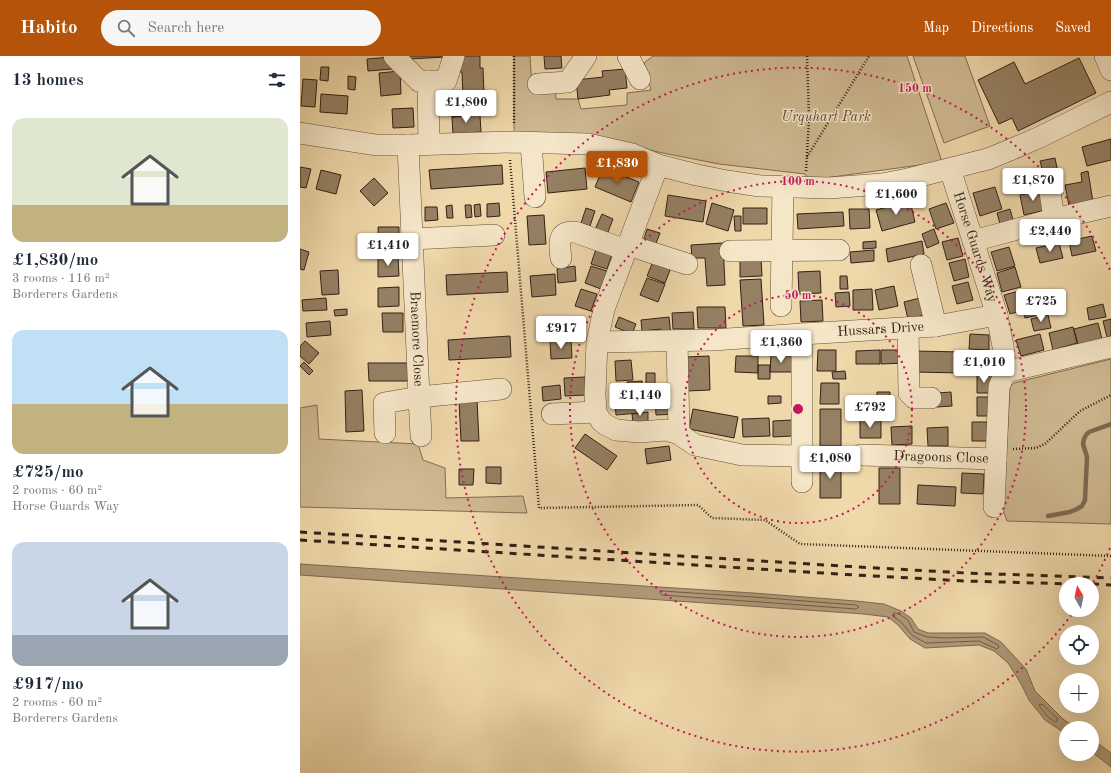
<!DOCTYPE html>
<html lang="en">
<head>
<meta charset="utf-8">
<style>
	body { margin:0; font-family:"Old Standard TT",serif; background:#f6f6f7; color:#1f2937; height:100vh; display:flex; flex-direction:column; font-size:15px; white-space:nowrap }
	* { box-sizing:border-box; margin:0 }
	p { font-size:13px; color:#747a83 }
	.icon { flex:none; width:22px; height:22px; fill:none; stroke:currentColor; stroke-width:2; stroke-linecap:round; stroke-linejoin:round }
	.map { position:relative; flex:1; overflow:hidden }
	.panel { display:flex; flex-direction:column; background:#fff; width:300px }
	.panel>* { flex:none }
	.needle { width:26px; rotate:351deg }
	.tools { position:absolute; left:759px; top:521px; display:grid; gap:8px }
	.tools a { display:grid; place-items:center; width:40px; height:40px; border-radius:50%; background:#fff; box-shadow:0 4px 16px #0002; font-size:20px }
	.price { position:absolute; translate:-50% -34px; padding:0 9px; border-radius:4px; background:#fff; color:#222; font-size:13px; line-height:26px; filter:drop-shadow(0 1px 2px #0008) }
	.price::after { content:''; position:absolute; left:50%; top:24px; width:12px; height:9px; margin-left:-6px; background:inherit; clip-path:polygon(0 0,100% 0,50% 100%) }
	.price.on { background:#b45309; color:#fff }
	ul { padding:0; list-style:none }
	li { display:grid; align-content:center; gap:8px; height:212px; padding:0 12px }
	li span { display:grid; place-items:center; height:124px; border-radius:12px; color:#555 }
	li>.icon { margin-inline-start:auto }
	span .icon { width:72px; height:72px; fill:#fffc; stroke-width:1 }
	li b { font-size:17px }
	h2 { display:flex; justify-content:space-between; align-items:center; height:48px; padding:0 12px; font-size:17px }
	header { display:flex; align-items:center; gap:24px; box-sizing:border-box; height:56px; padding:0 20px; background:#b45309; color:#fff }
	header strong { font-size:19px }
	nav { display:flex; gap:22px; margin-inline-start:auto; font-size:14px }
	.search { width:280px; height:36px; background:#f6f6f7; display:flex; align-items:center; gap:10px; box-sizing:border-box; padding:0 14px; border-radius:22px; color:#747a83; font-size:15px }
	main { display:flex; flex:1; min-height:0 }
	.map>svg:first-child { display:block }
	.green { fill:#cfb991; stroke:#816c54 }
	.water { fill:#af9978; stroke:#7d6951 }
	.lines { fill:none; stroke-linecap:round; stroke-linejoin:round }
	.shore { stroke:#715c47; stroke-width:1 }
	.stream { stroke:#7d6951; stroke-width:4.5 }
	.building { fill:#958063; stroke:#332016 }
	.minor-casing { stroke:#624e3b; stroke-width:22 }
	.path { stroke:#332016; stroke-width:2.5; stroke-dasharray:1 2; stroke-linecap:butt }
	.minor { stroke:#f5e6c8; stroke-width:21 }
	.rail { stroke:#332016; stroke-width:3; stroke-dasharray:7 7; stroke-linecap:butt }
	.ring { fill:none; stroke:#c2185b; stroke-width:2; stroke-dasharray:2 4 }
	.labels { text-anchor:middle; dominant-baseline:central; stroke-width:3; stroke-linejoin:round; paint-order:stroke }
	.park-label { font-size:14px; font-style:italic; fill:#5a4635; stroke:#f5e6c8 }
	.street-label { font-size:14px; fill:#332016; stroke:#f5e6c8 }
	.centre { fill:#c2185b; stroke:#f5e6c8; stroke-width:2 }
	.ring-label { font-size:12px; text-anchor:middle; font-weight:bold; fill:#c2185b; stroke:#f5e6c8; stroke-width:3; stroke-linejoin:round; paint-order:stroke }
</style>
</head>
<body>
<header>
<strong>Habito</strong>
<div class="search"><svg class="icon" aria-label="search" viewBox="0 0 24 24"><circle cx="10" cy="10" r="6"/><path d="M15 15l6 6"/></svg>Search here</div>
<nav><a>Map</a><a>Directions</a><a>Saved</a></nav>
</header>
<main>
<section class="panel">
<h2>13 homes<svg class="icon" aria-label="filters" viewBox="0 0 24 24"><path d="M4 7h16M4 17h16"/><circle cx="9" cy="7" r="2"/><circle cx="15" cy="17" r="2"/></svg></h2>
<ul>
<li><span style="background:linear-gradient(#dfe7d0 70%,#c2b280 0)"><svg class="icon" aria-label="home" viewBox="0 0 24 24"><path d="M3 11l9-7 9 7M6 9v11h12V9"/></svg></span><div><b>£1,830/mo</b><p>3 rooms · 116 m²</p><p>Borderers Gardens</p></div></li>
<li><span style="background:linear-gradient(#bfe0f5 60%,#c2b280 0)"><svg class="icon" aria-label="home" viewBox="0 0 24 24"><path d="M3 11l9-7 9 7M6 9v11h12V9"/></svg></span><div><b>£725/mo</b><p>2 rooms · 60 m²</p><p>Horse Guards Way</p></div></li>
<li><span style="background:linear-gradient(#c9d6e8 75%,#9aa5b1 0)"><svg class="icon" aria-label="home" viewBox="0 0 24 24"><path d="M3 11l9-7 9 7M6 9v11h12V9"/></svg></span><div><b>£917/mo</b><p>2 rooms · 60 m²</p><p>Borderers Gardens</p></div></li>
</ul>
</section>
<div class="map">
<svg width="811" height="717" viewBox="0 0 811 717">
	<rect width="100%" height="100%" fill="#efd8aa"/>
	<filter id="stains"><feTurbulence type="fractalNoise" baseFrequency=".005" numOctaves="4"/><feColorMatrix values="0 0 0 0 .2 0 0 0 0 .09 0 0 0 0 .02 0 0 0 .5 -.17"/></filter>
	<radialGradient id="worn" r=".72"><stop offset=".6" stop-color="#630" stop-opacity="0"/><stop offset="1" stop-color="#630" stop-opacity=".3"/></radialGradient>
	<path class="green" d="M214,0H230L232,34L255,32L256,43H278L281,53L327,49V37L351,34L344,7L353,0H607L642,106L510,124L505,118L419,108L358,96L328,88L214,76Z
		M613,0H665L690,70L644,87Z
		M811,303V468L707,465L703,454L710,331L714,327L718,326Z
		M17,349L19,383L118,388L123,404L145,412L146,442L223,440L227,457L0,451V352Z"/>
	<path class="water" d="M0,508L453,537L556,545L584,548L601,555L611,562L618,573L628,577H685L701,586L726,613L735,635L763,663L776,672H766V678L745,664L729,644L720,626L708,607L694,595L679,589L625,592L610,583L598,569L588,561L564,558L0,519Z
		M792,683L811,697V711L792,696Z"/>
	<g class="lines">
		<path class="shore" d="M362,535L453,541L556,549L559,551L556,553L362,539L360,537Z
			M594,557L599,558L608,564L614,576L627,581L646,582L683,581L698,589L699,591L697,593L679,585L626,587L613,580L601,566L593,560Z
			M740,648L743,649L757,662V665L755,666L748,661L740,651Z"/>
		<path class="stream" d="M748,460L770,456L777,453L782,450L785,444L787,401L783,388L784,383L786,379L789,376L811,368"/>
	</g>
	<path class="building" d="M109,0H147V1L109,3Z
		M160,0H180V12H183L184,40L163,41L162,16H160Z
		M244,0H261L262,12L245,13Z
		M91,1L92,13L68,15L67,3Z
		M779,2L796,37L718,75L712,62L699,68L678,24L714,6L725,28Z
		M21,11H29L28,25L20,24Z
		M325,13L327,32L309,34L310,39L278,43L276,24L303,21L302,15Z
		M100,15L101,38L81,40L79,17Z
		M48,20L56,21L55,34L48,33Z
		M3,23L17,24L15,51L1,50Z
		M21,38L48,40L47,58L20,56Z
		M179,43H195V50H179Z
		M170,49L171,59L152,61L151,50Z
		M113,52L114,71L93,72L92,53Z
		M180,59L181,76L153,78L152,61Z
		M811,83V104L787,110L782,91Z
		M755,102L758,117L744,120L740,105Z
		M202,109L203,128L131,133L129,114Z
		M0,111L11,113L6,132L0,131Z
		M285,112L287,133L248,137L246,116Z
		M303,112L339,126L331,146L295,131Z
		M21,114L41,119L36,138L16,133Z
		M788,115L793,146L769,150L765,129L782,126L781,117Z
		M74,122L88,137L74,150L60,135Z
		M695,131L702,153L680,160L673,137Z
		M742,134L746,154L724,159L720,139Z
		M368,139L406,145L403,166L365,160Z
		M610,145L615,166L582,175L576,154Z
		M199,147L200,160L187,161V148Z
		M412,147L434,154L428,175L406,168Z
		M646,147L654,167L636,173L629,153Z
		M180,148L181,160L175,161L174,149Z
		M152,149L153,162H147L146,150Z
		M165,149H171L172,161L166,162Z
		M125,151H137L138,164L125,165Z
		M286,152L295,155L290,170L281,167Z
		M443,152H467V168H443Z
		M549,153H569L570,172L550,173Z
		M710,153L713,164L700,168L697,157Z
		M543,156L544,170L498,173L497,158Z
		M302,158L313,163L306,181L294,176Z
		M244,159L246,188L229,189L227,160Z
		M434,160H441V175H435Z
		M78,171H99V190L79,191Z
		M347,173L360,177L355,190L343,186Z
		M634,173L639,187L627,192L622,178Z
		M792,180L796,195L772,200L769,185Z
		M658,182L663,200L647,204L642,186Z
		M576,185V192L563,193V186Z
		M622,185L624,198L588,206L586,193Z
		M423,187L425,229L407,230L405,202H392L391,189Z
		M759,187L763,202L740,207L736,192Z
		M297,190L313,195L307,213L291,208Z
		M709,191L715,210L697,215L691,196Z
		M0,193L9,196L4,214L0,213Z
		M574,194V205L551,207L550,196Z
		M98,201L99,220L78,221V202Z
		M461,202L462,220L440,221V203Z
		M354,203L372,209L365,227L347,220Z
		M665,203L669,221L654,225L649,207Z
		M275,210L276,225L258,227L257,213Z
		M291,210L307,215L301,233L285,227Z
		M715,211L721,231L702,236L697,217Z
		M38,214L39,238L22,239L20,215Z
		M520,215L521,237L499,238L498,216Z
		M207,216L208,236L147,239L146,219Z
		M255,218L256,239L232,241L230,220Z
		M540,220H547L548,233H540Z
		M347,222L365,228L358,246L340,239Z
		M461,223L464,269L443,270L440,224Z
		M668,226L673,244L657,248L652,230Z
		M594,230L598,250L579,254L575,234Z
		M99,231V250L78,251V232Z
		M281,233L297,238L291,255L275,250Z
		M572,233L573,254H553V234Z
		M723,234L728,253L710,258L704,239Z
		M549,236L550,250L536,251L535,237Z
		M624,241L628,258L608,263L604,246Z
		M26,242L27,254L3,255L2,244Z
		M522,244L523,265L501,266L500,245Z
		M803,248L806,261L789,264L787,252Z
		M397,251H425L426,272H398Z
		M738,252L739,259L725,262L723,255Z
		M47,253V259L35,260L34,254Z
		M393,256L394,273H373L372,257Z
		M82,257H103V276H83Z
		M748,259L751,272L734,275L731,263Z
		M319,261L336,268L332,278L315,271Z
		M369,261L371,280H362L361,273L342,275L341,264Z
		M270,263L271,281L250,282L249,264Z
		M811,263V280L807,281L803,265Z
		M30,265L31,279L7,281L6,267Z
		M798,267L802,283L778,289L774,273Z
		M773,271L777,287L753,294L749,277Z
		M670,278L689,279V294L669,293Z
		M740,278L744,294L721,300L716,284Z
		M210,280L211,301L149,304L148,284Z
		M271,284L272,302L251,303L250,285Z
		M5,285L19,297L9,308L0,300V290Z
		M518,294H536V315H517Z
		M580,294V308H556V295Z
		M581,294H605V307L581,308Z
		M615,295L662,296L661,317L614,316Z
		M471,299L492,300V316H470Z
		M409,300L410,334L387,335L386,301Z
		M436,300H458V317L435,316Z
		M331,304L333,324L316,325L315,305Z
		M4,306L13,315L9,319L0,310Z
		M68,307H109V325H69Z
		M458,309H470V323H458Z
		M545,315L546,323H533L532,316Z
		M346,317H355V332H346Z
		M677,318H692V337H677Z
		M285,321L286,339L265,340L264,322Z
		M342,325L343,332L327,333V326Z
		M521,327H539V348H520Z
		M260,329L261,343L243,345L242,331Z
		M337,332L339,357L316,359L314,334Z
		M62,334L64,375L46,376L45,335Z
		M577,336H590V343L577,344Z
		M651,336L652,350L637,351V337Z
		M375,338L376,358L356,359L355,339Z
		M468,340H481V347L468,348Z
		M677,341H692V360H677Z
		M177,344L179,385H161L159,345Z
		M393,353L438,361L434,382L389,373Z
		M520,353H541V390H520Z
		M348,356V365L333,367L332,358Z
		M469,362L470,380L443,381L442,363Z
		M492,364V380L473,381V365Z
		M560,364H581V382H560Z
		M672,366H687V385H672Z
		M612,370V388L592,389L591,371Z
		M648,371V390H628L627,372Z
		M285,378L317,400L307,414L275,392Z
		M369,390L371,404L347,408L345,393Z
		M520,406H541V442H520Z
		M186,411H201V428L186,427Z
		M579,412H600V448H579Z
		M159,413H174L173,429H159Z
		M662,417L684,418L683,438L661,437Z
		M618,429L656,431L655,450L617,448Z"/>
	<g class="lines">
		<g class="minor-casing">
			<g id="minor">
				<path d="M94,0L119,25H146L154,0"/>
				<path d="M328,0L340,23"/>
				<path d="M805,0L811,14"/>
				<path d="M128,25L129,88"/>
				<path d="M238,28L268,26L286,0"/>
				<path d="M0,77L76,89H108L214,86L288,88L332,98L358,109L397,119L427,125L460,130L529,132L582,128L608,123L688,103L710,94L740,81L811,46"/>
				<path d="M231,87L235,141"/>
				<path id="s1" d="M108,89L119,341L121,380"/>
				<path d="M358,109L304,253L297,286L295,338L296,356L301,365L306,369L316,374L339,376L366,374L379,378L395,389L442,399L502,400"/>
				<path id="s2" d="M650,113L697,259L704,296L705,316L699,331L694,451"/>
				<path d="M750,136L754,163"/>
				<path d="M112,183L194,179"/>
				<path d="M673,185L754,163L811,150"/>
				<path d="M328,189L387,208"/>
				<path d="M430,195L539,194"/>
				<path d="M261,202C259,188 257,175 275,176L326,194"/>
				<path d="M621,209L636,270"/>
				<path d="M481,250L483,131"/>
				<path d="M608,272L609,337L614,342H631"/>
				<path d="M502,278V426"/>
				<path d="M377,285L379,378"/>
				<path id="s3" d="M297,286L413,284L502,278L636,270L697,259"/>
				<path d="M705,316L811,291"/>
				<path d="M252,358L296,356"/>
				<path d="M85,377L84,347L119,341L201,333"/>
				<path id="s4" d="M561,399L696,403"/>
			</g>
		</g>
		<path class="path" d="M214,0V69
			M507,101L569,0
			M210,104L239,452L398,449L412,462L465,464L500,488L811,500
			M506,115L509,63L507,0
			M713,393L736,392L745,388L780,355L811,339
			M519,400H544"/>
		<use href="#minor" class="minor"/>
		<path class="rail" d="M0,476L541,510L666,517L811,522
			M0,484L538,518L665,525L774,528
			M792,528L811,529"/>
	</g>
	<g class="ring">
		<circle cx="498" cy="353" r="114"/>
		<circle cx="498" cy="353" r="228"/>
		<path d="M810 492A342 342 0 0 1 793 527M775 554A342 342 0 1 1 810 214"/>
	</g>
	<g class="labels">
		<g class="park-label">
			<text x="526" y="61">Urquhart Park</text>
		</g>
		<g class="street-label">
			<text stroke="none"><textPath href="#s2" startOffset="82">Horse Guards Way</textPath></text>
			<text stroke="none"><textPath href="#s3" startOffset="284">Hussars Drive</textPath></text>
			<text stroke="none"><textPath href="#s1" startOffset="194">Braemore Close</textPath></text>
			<text stroke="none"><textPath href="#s4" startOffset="80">Dragoons Close</textPath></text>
		</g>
	</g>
	<circle cx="498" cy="353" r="6" class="centre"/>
	<g class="ring-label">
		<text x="615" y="36">150 m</text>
		<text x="498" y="129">100 m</text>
		<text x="498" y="243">50 m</text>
	</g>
	<rect width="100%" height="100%" filter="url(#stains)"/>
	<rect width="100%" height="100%" fill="url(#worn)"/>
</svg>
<div class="tools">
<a><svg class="needle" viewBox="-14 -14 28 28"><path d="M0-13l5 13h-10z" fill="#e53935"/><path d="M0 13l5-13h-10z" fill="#747a83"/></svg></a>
<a><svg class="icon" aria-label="locate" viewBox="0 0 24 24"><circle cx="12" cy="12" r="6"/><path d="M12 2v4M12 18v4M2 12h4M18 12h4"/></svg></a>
<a>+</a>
<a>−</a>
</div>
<b class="price" style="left:166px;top:68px">£1,800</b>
<b class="price on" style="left:317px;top:129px">£1,830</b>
<b class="price" style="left:733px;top:146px">£1,870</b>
<b class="price" style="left:596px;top:160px">£1,600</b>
<b class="price" style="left:750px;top:197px">£2,440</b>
<b class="price" style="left:88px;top:211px">£1,410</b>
<b class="price" style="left:741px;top:267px">£725</b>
<b class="price" style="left:261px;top:294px">£917</b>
<b class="price" style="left:481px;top:308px">£1,360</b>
<b class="price" style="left:684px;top:328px">£1,010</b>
<b class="price" style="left:340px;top:361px">£1,140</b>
<b class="price" style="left:570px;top:373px">£792</b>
<b class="price" style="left:530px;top:424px">£1,080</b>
</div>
</main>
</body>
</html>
